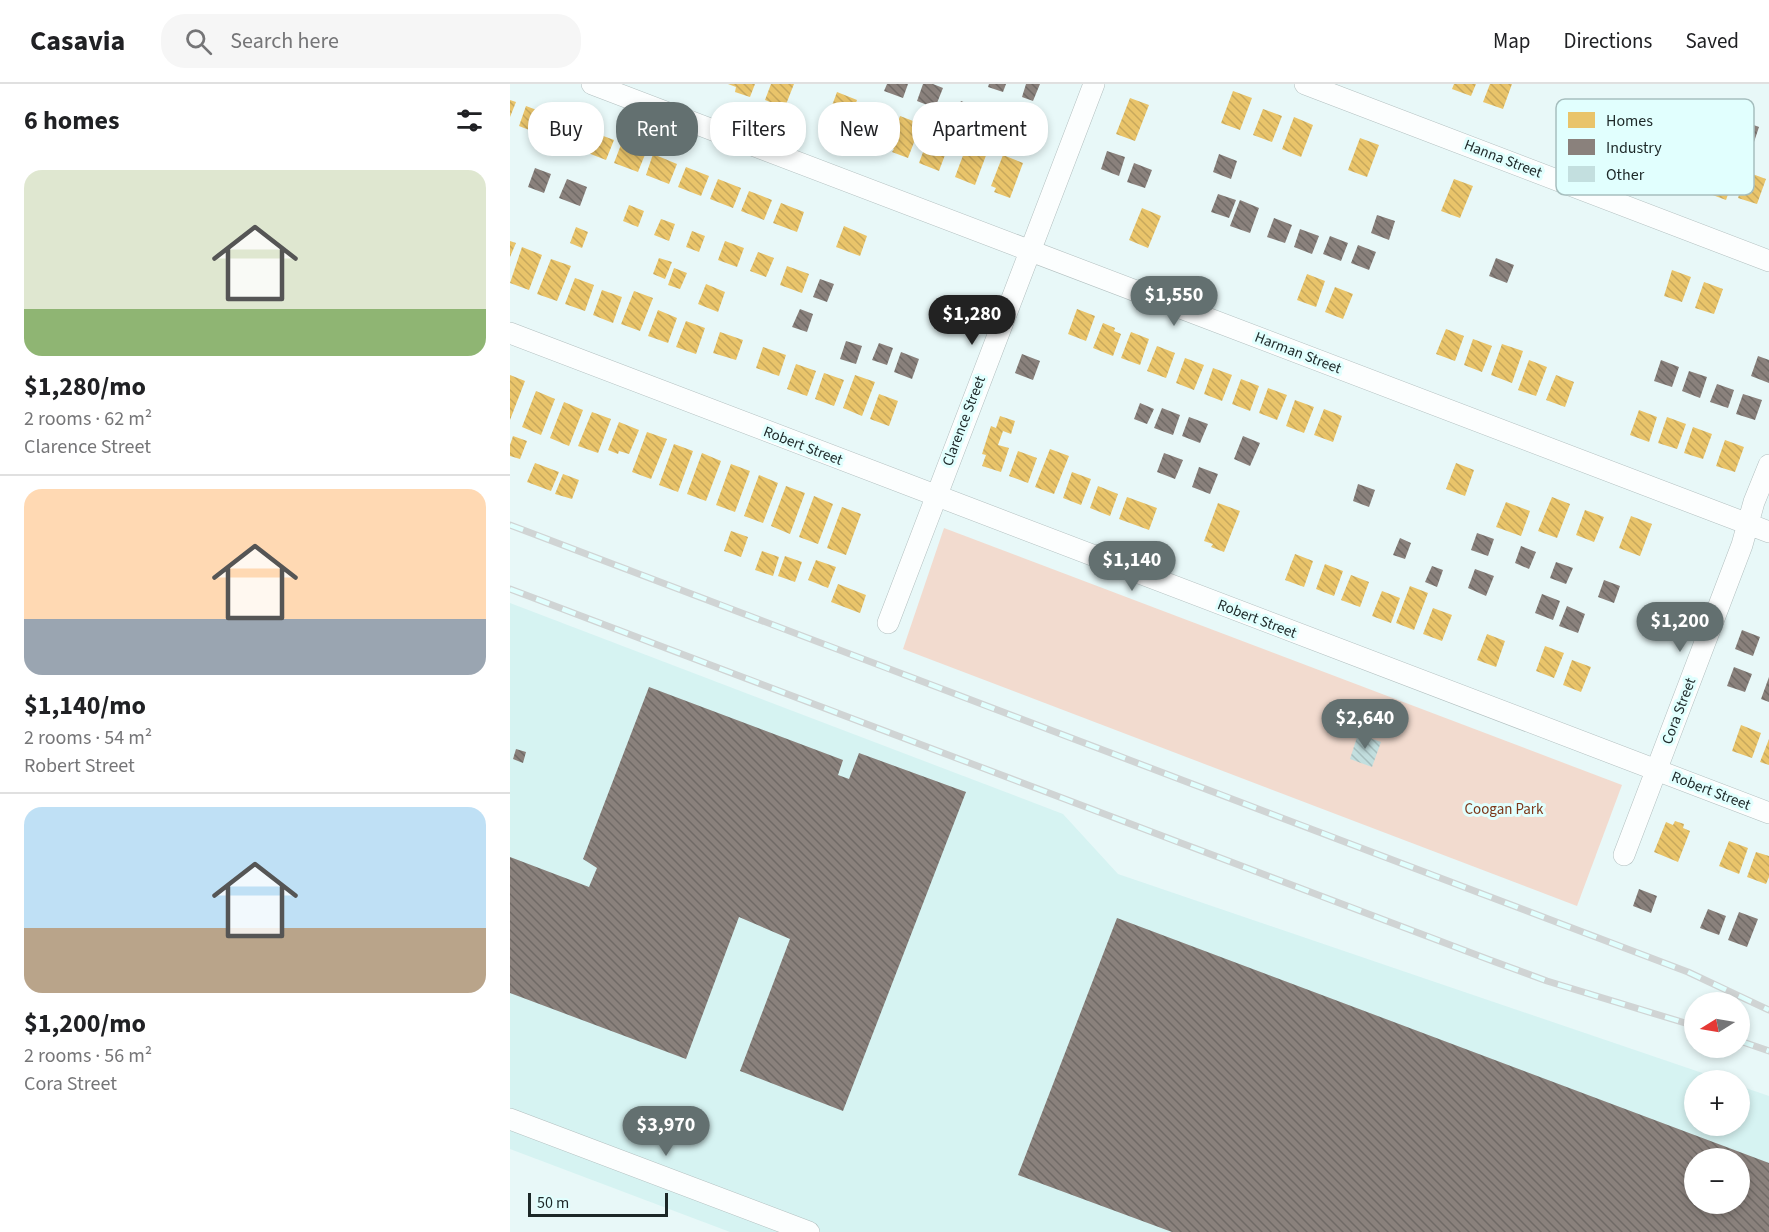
<!DOCTYPE html>
<html lang="en">
<head>
<meta charset="utf-8">
<style>
	body { margin:0; font-family:"Source Sans 3",sans-serif; background:#f6f6f6; color:#202124; height:100vh; display:flex; flex-direction:column; font-size:22px; white-space:nowrap }
	* { box-sizing:border-box; margin:0 }
	p { font-size:20px; color:#757577 }
	.icon { flex:none; width:33px; height:33px; fill:none; stroke:currentColor; stroke-width:2; stroke-linecap:round; stroke-linejoin:round }
	.map { position:relative; flex:1; overflow:hidden }
	.drawer { display:flex; flex-direction:column; background:#fff; width:510px }
	.drawer>* { flex:none }
	.banner { position:absolute; left:18px; top:18px; width:570px; height:54px; display:flex; gap:12px }
	.needle { width:39px; rotate:259deg }
	.fabs { position:absolute; left:1174px; top:908px; display:grid; gap:12px }
	.fabs a { display:grid; place-items:center; width:66px; height:66px; border-radius:50%; background:#fff; box-shadow:0 3px 9px #0003; font-size:30px }
	.scale { position:absolute; left:18px; bottom:15px; width:140px; box-sizing:border-box; padding-left:6px; border:3px solid #1c2727; border-top:0; font-size:16px; line-height:21px; white-space:nowrap; color:#1c2727; -webkit-text-stroke:4px #e1fffe; paint-order:stroke }
	.price { position:absolute; translate:-50% -51px; padding:0 14px; border-radius:21px; background:#637070; color:#fff; font-size:20px; line-height:39px; filter:drop-shadow(0 2px 3px #0008) }
	.price::after { content:''; position:absolute; left:50%; top:36px; width:18px; height:14px; margin-left:-9px; background:inherit; clip-path:polygon(0 0,100% 0,50% 100%) }
	.price.current { background:#222; color:#fff }
	ul { padding:0; list-style:none }
	li { display:grid; align-content:center; gap:12px; height:318px; padding:0 24px }
	li+li { border-top:2px solid #e0e0e0 }
	li span { display:grid; place-items:center; height:186px; border-radius:18px; color:#555 }
	li>.icon { margin-inline-start:auto }
	span .icon { width:108px; height:108px; fill:#fffc; stroke-width:1 }
	li b { font-size:26px }
	h2 { display:flex; justify-content:space-between; align-items:center; height:72px; padding:0 24px; font-size:26px }
	.pill { padding:0 21px; border-radius:24px; background:#fff; box-shadow:0 3px 9px #0003; font-size:21px; line-height:54px }
	.pill.current { background:#637070; color:#fff }
	header { display:flex; align-items:center; gap:36px; box-sizing:border-box; height:84px; padding:0 30px; background:#fff; border-bottom:2px solid #e0e0e0 }
	header strong { font-size:28px }
	nav { display:flex; gap:33px; margin-inline-start:auto; font-size:21px }
	.search { width:420px; height:54px; background:#f6f6f6; display:flex; align-items:center; gap:15px; box-sizing:border-box; padding:0 21px; border-radius:24px; color:#757577; font-size:22px }
	main { display:flex; flex:1; min-height:0 }
	.map>svg:first-child { display:block }
	.built { fill:#d6f3f2; fill-rule:evenodd }
	.green { fill:#f2dbcf }
	.homes { fill:url(#homes-back-hatch) }
	.industry { fill:url(#industry-back-hatch); fill-rule:evenodd }
	.building { fill:url(#building-back-hatch) }
	.lines { fill:none; stroke-linecap:round; stroke-linejoin:round }
	.minor-casing { stroke:#b2bfbf; stroke-width:22 }
	.minor { stroke:#fcfefe; stroke-width:21 }
	.rail-casing { stroke:#d0d4d4; stroke-width:7 }
	.rail { stroke:#e1fffe; stroke-width:4.5; stroke-dasharray:14; stroke-linecap:butt }
	.labels { text-anchor:middle; dominant-baseline:central; stroke-width:6; stroke-linejoin:round; paint-order:stroke }
	.street-label { font-size:15px; fill:#1c2727; stroke:#e1fffe }
	.park-label { font-size:15px; fill:#7c3719; stroke:#e1fffe }
	.key { fill:#e1fffe; stroke:#a6bebe; stroke-width:1.5 }
	.key-label { font-size:16px; fill:#1c2727 }
</style>
</head>
<body>
<header>
<strong>Casavia</strong>
<div class="search"><svg class="icon" aria-label="search" viewBox="0 0 24 24"><circle cx="10" cy="10" r="6"/><path d="M15 15l6 6"/></svg>Search here</div>
<nav><a>Map</a><a>Directions</a><a>Saved</a></nav>
</header>
<main>
<section class="drawer">
<h2>6 homes<svg class="icon" aria-label="filters" viewBox="0 0 24 24"><path d="M4 7h16M4 17h16"/><circle cx="9" cy="7" r="2"/><circle cx="15" cy="17" r="2"/></svg></h2>
<ul>
<li><span style="background:linear-gradient(#dfe7d0 75%,#8fb573 0)"><svg class="icon" aria-label="home" viewBox="0 0 24 24"><path d="M3 11l9-7 9 7M6 9v11h12V9"/></svg></span><div><b>$1,280/mo</b><p>2 rooms · 62 m²</p><p>Clarence Street</p></div></li>
<li><span style="background:linear-gradient(#ffd9b3 70%,#9aa5b1 0)"><svg class="icon" aria-label="home" viewBox="0 0 24 24"><path d="M3 11l9-7 9 7M6 9v11h12V9"/></svg></span><div><b>$1,140/mo</b><p>2 rooms · 54 m²</p><p>Robert Street</p></div></li>
<li><span style="background:linear-gradient(#bfe0f5 65%,#b9a48a 0)"><svg class="icon" aria-label="home" viewBox="0 0 24 24"><path d="M3 11l9-7 9 7M6 9v11h12V9"/></svg></span><div><b>$1,200/mo</b><p>2 rooms · 56 m²</p><p>Cora Street</p></div></li>
</ul>
</section>
<div class="map">
<svg width="1259" height="1148" viewBox="0 0 1259 1148">
	<defs>
		<pattern id="homes-back-hatch" width="6" height="6" patternUnits="userSpaceOnUse" patternTransform="scale(1.5)"><rect width="6" height="6" fill="#e9c46a"/><path d="M-1 5l2 2M0 0l6 6M5-1l2 2" fill="none" stroke="#c7a85c"/></pattern>
		<pattern id="industry-back-hatch" width="6" height="6" patternUnits="userSpaceOnUse" patternTransform="scale(1.5)"><rect width="6" height="6" fill="#8a817c"/><path d="M-1 5l2 2M0 0l6 6M5-1l2 2" fill="none" stroke="#706a66"/></pattern>
		<pattern id="building-back-hatch" width="6" height="6" patternUnits="userSpaceOnUse" patternTransform="scale(1.5)"><rect width="6" height="6" fill="#c3dfdf"/><path d="M-1 5l2 2M0 0l6 6M5-1l2 2" fill="none" stroke="#a7bfbf"/></pattern>
	</defs>
	<rect width="100%" height="100%" fill="#e8f8f8"/>
	<path class="built" d="M0,519L553,730L608,790L1213,996H1185V1041H1230V1002L1259,1012V1148H220L0,1065ZM1185,1074H1230V1119H1185Z"/>
	<path class="green" d="M434,444L1112,701L1067,822L393,565Z"/>
	<path class="homes" d="M218,0H245L240,13L225,8L226,3Z
		M261,0H284L275,23L272,22L271,27L258,22L260,18L255,16Z
		M944,0H966L961,12L942,5Z
		M980,0H1002L993,25L973,18Z
		M723,7L742,14L730,46L711,39Z
		M327,8L347,16L334,51L319,46L321,40L316,38Z
		M620,14L639,21L625,57L606,50Z
		M0,16L6,18L0,33Z
		M358,20L378,28L367,57L360,54L358,58L346,53Z
		M16,22L40,31L32,51L9,42Z
		M753,25L772,32L762,58L743,51Z
		M390,32L411,40L398,74L382,68L384,65L379,63Z
		M784,33L803,41L791,73L772,65Z
		M49,34L72,43L64,63L41,54Z
		M422,44L442,52L429,87L409,79Z
		M80,47L104,56L96,76L73,67Z
		M850,54L869,61L857,93L838,86Z
		M112,58L136,68L128,88L104,79Z
		M458,58L478,66L465,101L445,93Z
		M1206,68L1230,77L1216,116L1192,107Z
		M143,70L167,80L159,100L136,91Z
		M493,71L513,79L500,114L484,108L486,104L481,102Z
		M176,83L199,92L191,112L168,103Z
		M1237,88L1256,95L1247,120L1228,114Z
		M208,95L231,104L223,124L200,115Z
		M944,95L963,102L950,134L931,127Z
		M239,107L262,116L254,136L231,127Z
		M271,119L294,128L287,148L263,139Z
		M119,121L134,127L128,143L113,137Z
		M632,124L651,132L638,164L619,156Z
		M151,135L165,140L159,157L144,151Z
		M334,142L357,152L350,172L326,163Z
		M66,143L78,148L72,164L60,159Z
		M182,147L195,152L189,168L176,163Z
		M0,157L6,159L0,173Z
		M215,157L234,164L227,183L208,176Z
		M12,163L32,171L19,206L0,199Z
		M248,168L264,174L256,193L240,187Z
		M149,174L162,178L155,195L143,190Z
		M41,175L61,182L47,217L27,210Z
		M277,182L299,190L292,209L270,201Z
		M164,184L177,189L170,205L158,201Z
		M1162,186L1181,193L1172,218L1154,212Z
		M797,190L815,197L806,223L787,216Z
		M65,194L84,201L75,227L55,220Z
		M1194,198L1213,205L1204,230L1185,224Z
		M196,200L215,208L208,228L188,220Z
		M825,203L843,210L833,235L815,228Z
		M92,206L112,213L103,239L83,231Z
		M124,207L143,214L130,247L111,240Z
		M567,225L585,232L576,257L558,250Z
		M148,226L167,234L158,259L138,252Z
		M176,237L195,244L186,270L166,263Z
		M593,239L605,244L604,247L611,250L603,272L583,264Z
		M936,245L954,252L945,277L926,270Z
		M210,248L233,256L226,276L203,269Z
		M621,248L639,255L630,281L611,274Z
		M963,255L982,262L972,288L954,281Z
		M992,260L1013,267L1002,299L981,291Z
		M647,262L665,269L656,294L637,287Z
		M253,263L276,271L269,292L246,284Z
		M675,274L694,281L684,306L666,299Z
		M1019,276L1037,283L1026,312L1008,306Z
		M286,280L306,287L297,312L277,305Z
		M703,284L722,291L712,317L694,310Z
		M314,289L334,296L324,322L305,315Z
		M0,291L15,297L0,336Z
		M345,291L365,298L352,332L333,324Z
		M1046,291L1064,298L1055,323L1036,316Z
		M731,295L749,302L740,327L722,320Z
		M758,304L777,311L767,336L749,329Z
		M26,307L45,315L31,351L12,343Z
		M369,310L388,317L379,342L360,335Z
		M785,316L804,323L794,349L776,342Z
		M54,318L73,326L59,362L40,354Z
		M814,325L832,332L823,358L804,351Z
		M1129,326L1147,333L1139,358L1120,351Z
		M82,328L101,335L88,369L68,362Z
		M490,332L505,337L501,350L493,347L488,361L499,364L491,388L472,382L476,371L472,370L481,342L486,344Z
		M1157,333L1176,340L1167,365L1148,359Z
		M109,338L129,346L119,370L109,367L108,370L98,366Z
		M1183,343L1202,350L1193,375L1174,369Z
		M137,348L157,355L141,395L122,388Z
		M3,352L17,357L10,375L0,372V361Z
		M1215,356L1234,363L1225,388L1206,382Z
		M164,360L183,367L168,408L149,401Z
		M540,365L559,372L544,410L525,403Z
		M508,367L527,374L518,399L499,392Z
		M192,369L211,377L196,417L177,410Z
		M25,379L49,388L41,407L17,398Z
		M946,379L964,386L955,412L936,405Z
		M221,380L240,387L225,428L206,421Z
		M562,388L581,395L571,421L553,414Z
		M53,390L69,396L62,415L45,410Z
		M249,391L268,399L253,439L234,432Z
		M276,402L295,409L280,450L261,442Z
		M588,402L608,410L600,432L580,424Z
		M304,412L323,420L308,460L289,453Z
		M617,413L647,424L639,446L609,435Z
		M1042,413L1060,420L1047,454L1028,447Z
		M996,418L1020,427L1011,452L986,443Z
		M708,419L730,427L714,468L701,463L703,460L694,457Z
		M332,423L351,430L336,471L317,464Z
		M1075,426L1094,433L1084,458L1066,451Z
		M1121,432L1142,440L1130,472L1109,464Z
		M221,447L238,453L231,473L214,467Z
		M252,467L269,473L263,492L245,486Z
		M785,470L803,477L794,503L775,496Z
		M275,472L292,478L285,498L268,492Z
		M306,476L326,483L318,504L298,496Z
		M815,480L833,487L824,512L806,505Z
		M841,491L859,498L850,523L831,516Z
		M328,500L356,511L350,529L321,518Z
		M900,502L918,509L904,546L886,539Z
		M872,507L890,514L881,539L862,532Z
		M923,524L942,531L932,557L913,550Z
		M977,550L995,557L986,583L967,576Z
		M1035,562L1054,569L1044,594L1026,587Z
		M1062,576L1081,583L1071,608L1053,601Z
		M1231,641L1251,649L1242,674L1222,667Z
		M1259,655V681L1250,678Z
		M1165,737L1174,740L1173,744L1180,747L1168,778L1144,768L1156,738L1163,741Z
		M1219,757L1238,764L1229,790L1209,782Z
		M1246,768L1259,772V793L1256,800L1237,793Z"/>
	<path class="industry" d="M377,0H398L393,14L374,7Z
		M413,0H423L433,4L425,24L407,17Z
		M479,0H496L493,8L478,3Z
		M516,0H530L523,17L512,13Z
		M451,17L466,23L459,43L443,37Z
		M486,25L502,31L493,54L478,48Z
		M506,33L529,42L522,60L499,52Z
		M1233,37L1249,43L1242,64L1225,58Z
		M597,67L615,73L609,92L591,85Z
		M709,70L727,77L721,95L703,88Z
		M624,79L642,86L635,104L617,98Z
		M25,84L41,90L34,109L18,103Z
		M57,95L77,103L70,122L49,114Z
		M708,110L726,116L719,134L701,128Z
		M730,116L749,124L740,149L720,142Z
		M867,131L885,137L879,156L861,149Z
		M764,134L782,141L775,159L757,153Z
		M790,145L809,152L802,170L784,163Z
		M820,152L838,159L831,177L813,170Z
		M848,161L866,168L859,186L841,179Z
		M986,174L1004,181L997,199L979,192Z
		M310,195L324,200L317,218L303,213Z
		M290,225L303,230L297,248L282,243Z
		M336,257L352,262L346,280L330,275Z
		M369,259L383,264L377,281L362,276Z
		M391,268L409,275L402,295L384,288Z
		M512,270L530,277L523,296L505,289Z
		M1248,272L1259,276V299L1241,292Z
		M1151,276L1169,283L1162,303L1144,297Z
		M1179,287L1197,293L1190,314L1172,307Z
		M1207,300L1224,306L1218,324L1200,318Z
		M1233,310L1252,316L1245,336L1226,330Z
		M630,319L644,325L637,340L624,335Z
		M652,324L670,331L663,351L644,344Z
		M679,333L698,340L690,359L672,352Z
		M733,352L750,359L740,382L724,375Z
		M654,369L673,376L665,395L647,388Z
		M689,383L708,390L700,410L682,403Z
		M848,400L865,406L859,423L843,417Z
		M967,449L984,455L978,472L961,466Z
		M890,454L901,459L895,475L883,471Z
		M1011,462L1026,468L1019,485L1005,479Z
		M1046,478L1063,484L1056,500L1040,494Z
		M922,482L933,486L927,503L915,498Z
		M965,485L984,492L976,512L958,504Z
		M1094,496L1110,502L1104,519L1088,513Z
		M1032,510L1050,517L1043,536L1025,529Z
		M1057,522L1075,530L1068,549L1049,542Z
		M1232,546L1250,553L1243,572L1225,565Z
		M1224,583L1242,590L1235,608L1217,602Z
		M1259,593V618L1251,615Z
		M139,603L333,676L328,691L339,695L349,669L456,708L333,1027L230,987L280,855L229,833L176,975L0,909V773L79,803L87,784L73,775Z
		M6,665L16,668L13,679L3,675Z
		M1129,805L1147,812L1141,829L1123,822Z
		M1198,825L1216,832L1209,851L1190,844Z
		M1229,828L1248,835L1237,863L1218,856Z
		M607,834L1259,1079V1148H662L508,1091ZM1185,1074H1230V1119H1185Z"/>
	<path class="building" d="M848,650L871,658L862,683L840,675Z"/>
	<g class="lines">
		<g class="minor-casing">
			<path id="minor" d="M82,0L1259,448
				M795,0L1259,177
				M0,249L1259,729
				M378,539L584,0
				M1114,771L1232,461L1244,418L1259,381
				M0,1035L299,1148"/>
		</g>
		<use href="#minor" class="minor"/>
		<g class="rail-casing">
			<path id="rail" d="M0,441L1178,888L1259,926
				M0,505L980,876L1037,897L1185,942
				M1230,957L1259,967"/>
		</g>
		<use href="#rail" class="rail"/>
	</g>
	<g class="labels">
		<g class="street-label">
			<text transform="translate(993 75) rotate(21)">Hanna Street</text>
			<text transform="translate(788 269) rotate(21)">Harman Street</text>
			<text transform="translate(454 337) rotate(-69)">Clarence Street</text>
			<text transform="translate(293 362) rotate(21)">Robert Street</text>
			<text transform="translate(747 535) rotate(21)">Robert Street</text>
			<text transform="translate(1169 627) rotate(-69)">Cora Street</text>
			<text transform="translate(1201 707) rotate(21)">Robert Street</text>
		</g>
		<g class="park-label">
			<text x="994" y="725">Coogan Park</text>
		</g>
	</g>
	<rect x="1046" y="15" width="198" height="96" rx="9" class="key"/>
	<rect x="1058" y="28" width="27" height="16" fill="#e9c46a"/>
	<rect x="1058" y="55" width="27" height="16" fill="#8a817c"/>
	<rect x="1058" y="82" width="27" height="16" fill="#c3dfdf"/>
	<g class="key-label">
		<text x="1096" y="42">Homes</text>
		<text x="1096" y="69">Industry</text>
		<text x="1096" y="96">Other</text>
	</g>
</svg>
<div class="fabs">
<a><svg class="needle" viewBox="-14 -14 28 28"><path d="M0-13l5 13h-10z" fill="#e53935"/><path d="M0 13l5-13h-10z" fill="#757577"/></svg></a>
<a>+</a>
<a>−</a>
</div>
<div class="scale">50 m</div>
<b class="price" style="left:664px;top:243px">$1,550</b>
<b class="price current" style="left:462px;top:262px">$1,280</b>
<b class="price" style="left:622px;top:508px">$1,140</b>
<b class="price" style="left:1170px;top:569px">$1,200</b>
<b class="price" style="left:855px;top:666px">$2,640</b>
<b class="price" style="left:156px;top:1073px">$3,970</b>
<div class="banner">
<a class="pill">Buy</a>
<a class="pill current">Rent</a>
<a class="pill">Filters</a>
<a class="pill">New</a>
<a class="pill">Apartment</a>
</div>
</div>
</main>
</body>
</html>
